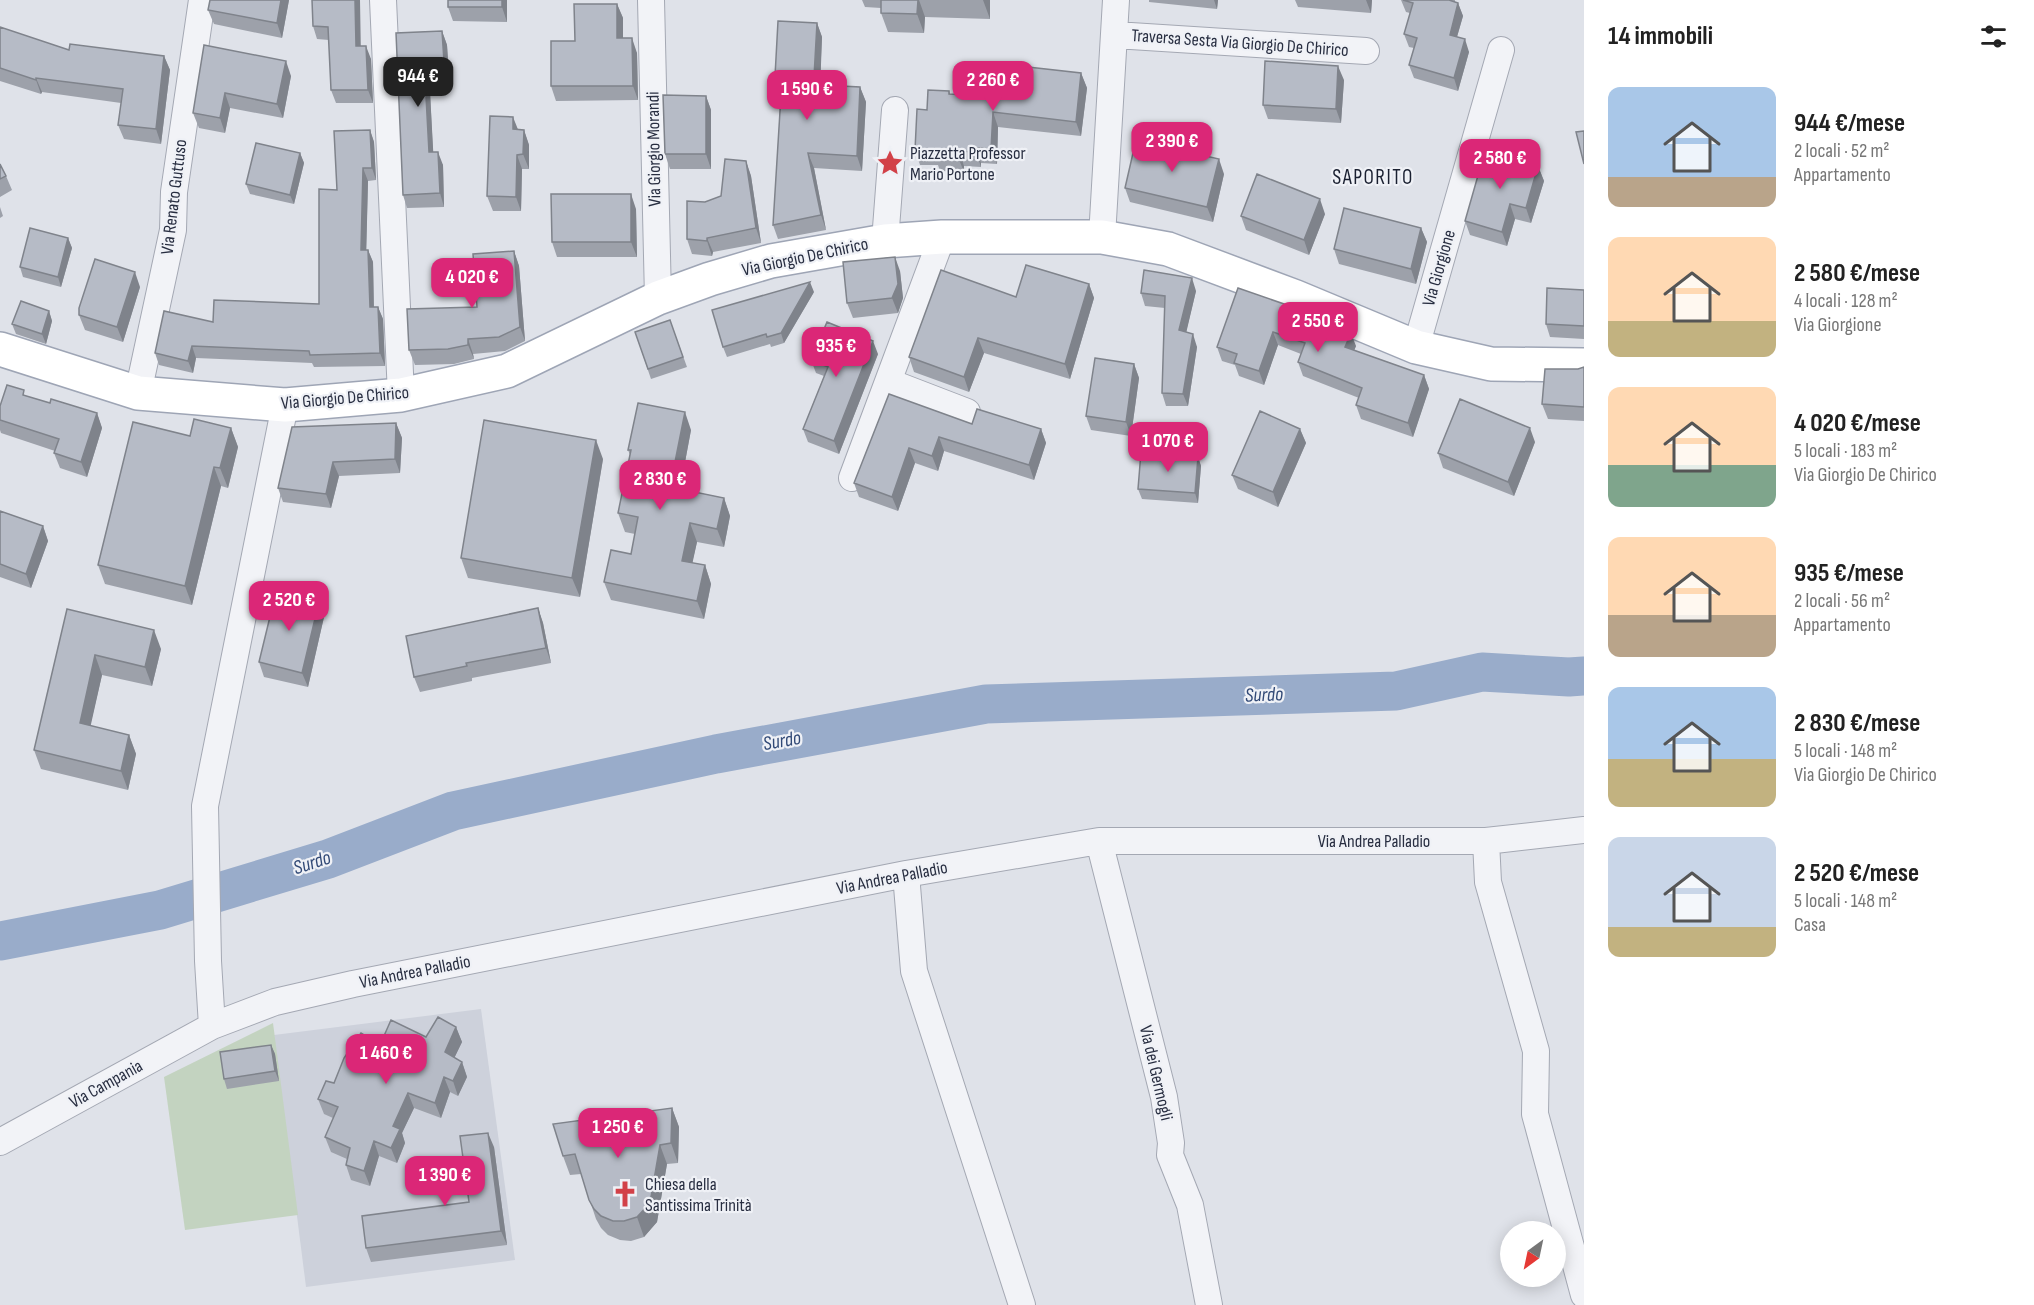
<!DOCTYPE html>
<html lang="it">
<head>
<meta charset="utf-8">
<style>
	body { margin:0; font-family:"Sofia Sans Condensed",sans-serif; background:#f6f6f6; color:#222; height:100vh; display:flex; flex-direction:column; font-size:22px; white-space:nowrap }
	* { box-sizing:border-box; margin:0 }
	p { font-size:20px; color:#767676 }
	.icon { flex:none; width:33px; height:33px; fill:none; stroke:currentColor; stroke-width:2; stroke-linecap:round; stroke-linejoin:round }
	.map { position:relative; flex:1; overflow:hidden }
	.sheet { display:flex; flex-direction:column; background:#fff; width:450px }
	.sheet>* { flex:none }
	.needle { width:39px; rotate:213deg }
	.controls { position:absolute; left:1500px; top:1221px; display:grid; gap:12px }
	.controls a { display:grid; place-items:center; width:66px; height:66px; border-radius:50%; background:#fff; box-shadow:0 3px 15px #0003; font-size:30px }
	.price { position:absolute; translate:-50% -51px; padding:0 14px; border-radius:12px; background:#db2777; color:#fff; font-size:20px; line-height:39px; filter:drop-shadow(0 2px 3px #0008) }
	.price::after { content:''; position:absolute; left:50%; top:36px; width:18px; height:14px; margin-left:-9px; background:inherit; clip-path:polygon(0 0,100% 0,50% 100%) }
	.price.selected { background:#222; color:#fff }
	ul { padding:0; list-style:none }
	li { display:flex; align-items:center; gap:18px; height:150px; padding:0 24px }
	li span { display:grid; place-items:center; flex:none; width:168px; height:120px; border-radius:12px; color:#555 }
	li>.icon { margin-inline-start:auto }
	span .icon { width:72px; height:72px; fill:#fffc; stroke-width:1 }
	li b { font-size:26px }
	h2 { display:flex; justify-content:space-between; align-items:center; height:72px; padding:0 24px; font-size:26px }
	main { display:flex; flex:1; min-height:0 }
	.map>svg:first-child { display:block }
	.built { fill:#cdd1db }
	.green { fill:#c3d3c0 }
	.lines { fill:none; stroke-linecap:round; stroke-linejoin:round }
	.river { stroke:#99acca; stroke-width:39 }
	.minor-casing { stroke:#a4a8b3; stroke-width:28 }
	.major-casing { stroke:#9ea5b5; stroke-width:36 }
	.minor { stroke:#f2f3f7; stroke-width:26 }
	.major { stroke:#fff; stroke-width:33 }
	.wall { fill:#9da1aa }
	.shaded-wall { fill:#7f838b }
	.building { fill:#b6bbc6; stroke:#7f838b; stroke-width:1.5 }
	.labels { text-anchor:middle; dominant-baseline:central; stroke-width:4.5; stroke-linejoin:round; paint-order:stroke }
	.street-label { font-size:18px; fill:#282e41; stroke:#eff1f6 }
	.poi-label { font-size:18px; fill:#282e41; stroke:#eff1f6; text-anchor:start }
	.water-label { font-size:20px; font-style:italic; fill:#314976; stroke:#eff1f6 }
	.quarter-label { font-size:21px; letter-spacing:1.5px; fill:#1a2031; stroke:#eff1f6 }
</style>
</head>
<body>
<main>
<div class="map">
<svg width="1584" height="1305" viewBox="0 0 1584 1305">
	<rect width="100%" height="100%" fill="#dfe2e9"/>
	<path class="built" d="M481,1009L515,1260L306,1287L274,1035Z"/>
	<path class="green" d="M273,1023L298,1215L185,1230L164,1077Z"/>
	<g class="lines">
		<path class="river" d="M0,941L160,910L328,859L453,811L716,754L986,704L1396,691L1482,672L1569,677L1584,676"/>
		<g class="minor-casing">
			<path id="minor" d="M383,0L401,395
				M651,0L658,298
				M1115,35L1366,51
				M1102,237L1116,0
				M885,241L895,110
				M1416,347L1501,50
				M889,382L967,412
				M138,393L173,230L174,192L202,0
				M852,478L942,237
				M1099,841L1164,1097L1171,1143L1170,1155L1190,1205L1209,1305
				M1486,841L1488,882L1536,1051L1535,1114L1584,1295
				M906,874L914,971L1022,1305
				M212,1026L208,961L205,806L285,405
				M0,1142L212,1026L275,1002L353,984L906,874L1099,841H1486L1584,830"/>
		</g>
		<g class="major-casing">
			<path id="major" d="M0,349L138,393L285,405L401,395L507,371L658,298L710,279L771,261L885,241L942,237H1102L1168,249L1296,297L1416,347L1491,364L1584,365"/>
		</g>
		<use href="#minor" class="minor"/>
		<use href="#major" class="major"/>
	</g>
	<path class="wall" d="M289,0L282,38L214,24L208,10Z
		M312,0H360V46L371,59L373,103H336L331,90L329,40L317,39L313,26Z
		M448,0H507V22L453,21L448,7Z
		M862,0H990V19L925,17L924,33L888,32L881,13V8L865,7Z
		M1149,0H1218L1217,9L1149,2Z
		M1295,0H1372L1371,13L1298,7Z
		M1401,0H1455V2L1458,3L1463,16L1457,37L1469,52L1458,91L1414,78L1409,65L1414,48L1409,47L1404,34L1410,13L1406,12Z
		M617,4L623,18V38L637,53L638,100L556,101L551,86L575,41Z
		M817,23L822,37L820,78L824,85L860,87L866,102L862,171L814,168L826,230L778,239L773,225L780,110L774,95Z
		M0,27L69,50L164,56L170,70L161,144L124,139L118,125L121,103L42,92L41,94L0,81Z
		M442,31L447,45L450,91L430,92L433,152L443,165L444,207L407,208L403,195L396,33Z
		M204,45L291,76L283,118L230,108L225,133L199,128L193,113Z
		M1081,73L1087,88L1081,136L998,127L997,164L981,163V167L964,166V172L940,171L938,165H920L915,150L927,110L949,91L950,94L1025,98Z
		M1344,80L1341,123L1268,119L1263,105Z
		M706,96L711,110V169H670L665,154Z
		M370,130L374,142L376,180L368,181L366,250H368L373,262L374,307H378L383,319L385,366L314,367L312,363L196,358L193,373L159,365L155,353L213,322L319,304Z
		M518,130H524L529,145V169H522L521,211H493L487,196Z
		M300,153L304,163L294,204L250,194L246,184Z
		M746,161L751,176L761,243L713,252L712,256L692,254L687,239L705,202L721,196Z
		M0,164L6,176L12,190L0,197Z
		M1538,166L1544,181L1531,223L1515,219L1507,246L1470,235L1465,221Z
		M1224,174L1213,222L1130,202L1125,188Z
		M0,207L3,216L0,218Z
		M636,209L637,257H557L552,242Z
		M1325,214L1309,255L1246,230L1241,216Z
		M1421,228L1427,242L1416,284L1339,264L1334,249Z
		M68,238L72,248L61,287L23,277L20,267Z
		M514,251L519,266L525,341L505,351L473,354L474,359L454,364L415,365L409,350L477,307Z
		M900,271L903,298L898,313L853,318L847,303Z
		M1089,284L1094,298L1070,379L984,353L969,392L914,372L909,357L1016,297Z
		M140,287L123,342L85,330L79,315Z
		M1584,290V339L1550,337L1546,324Z
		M1196,291L1186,332L1197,347L1188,406H1166L1162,393L1165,308L1145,306L1141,293Z
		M814,292L784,343L771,347L770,344L727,357L723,347Z
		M1287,305L1288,308L1356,346L1354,350L1424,375L1429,389L1413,437L1361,419L1356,405L1359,398L1303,376L1298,362L1301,354L1278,345L1264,385L1239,376L1235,365L1222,361L1217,347Z
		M49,311L52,321L46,344L16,334L12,324Z
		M670,320L687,367L651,379L635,332Z
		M878,354L839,454L808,442L803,429L824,376L816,373L811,360Z
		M1134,364L1139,378L1131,436L1091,430L1086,416Z
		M1584,367V421L1548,419L1542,404L1578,369Z
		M889,394L972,424L1041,429L1046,443L1034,480L944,451L938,471L915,463L898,511L859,497L854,483Z
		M26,396L50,403L97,413L102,428L87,477L60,468L54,453L55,451L1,433L0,430V406Z
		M396,423L402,438L400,473L339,476L331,508L283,502L278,488Z
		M231,428L238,447L228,488L221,486L192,605L105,584L98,565L190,436Z
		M1300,429L1306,443L1278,507L1238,489L1232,475Z
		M691,430L680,489L724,498L730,516L724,547L697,542L692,563L705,565L711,584L704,619L611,600L604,582L631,554L635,534L625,532L618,513L630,455L628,450Z
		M1535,442L1514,496L1443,468L1438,453Z
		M1198,457L1201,466L1198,503L1142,499L1138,489Z
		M603,459L580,597L468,578L461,558Z
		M0,511L43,526L48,541L31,588L0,577Z
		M538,608L543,623L551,663L472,678V681L420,692L414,677Z
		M67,609L161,649L152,686L102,675L90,726L129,735L136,754L128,790L41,769L34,750Z
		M324,617L308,687L264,677L259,662Z
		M456,1027L462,1042L454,1058L462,1062L467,1077L458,1096L450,1092L441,1118L414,1108L402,1133L405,1143L397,1163L379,1156L370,1186L351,1180L346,1165L347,1159L331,1152L325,1137L333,1118L324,1114L318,1099L334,1083L380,1045L426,1037Z
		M271,1045L275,1054L279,1081L227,1089L224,1079Z
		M672,1108L679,1127L678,1163L667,1164L657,1222L644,1237L631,1241L620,1240L608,1235L601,1228L596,1219L581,1174L570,1175L563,1156Z
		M494,1147L507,1245L371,1262L366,1248L469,1202Z"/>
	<path class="shaded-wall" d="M281,0H289L282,38L277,23Z
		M355,0H360L361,59L356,46Z
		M502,0H507V22L502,7Z
		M918,0H919L925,17L924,33L917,14Z
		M983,0H990V19Z
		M1214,0H1218L1217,9Z
		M1366,0H1372L1371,13Z
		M1458,3L1463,16L1454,47L1450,35Z
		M617,4L623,18V53L617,38Z
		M817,23L822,37L820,92L814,77Z
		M442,31L447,45L450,91L445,77Z
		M632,38L637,53L638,100L633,86Z
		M1465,39L1469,52L1458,91L1454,78Z
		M366,46L371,59L373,103L368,90Z
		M164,56L170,70L161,144L156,129Z
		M286,61L291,76L283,118L277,104Z
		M1338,66L1344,80L1341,123L1336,109Z
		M1081,73L1087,88L1081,136L1076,122Z
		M36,78L42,92L41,94L36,80Z
		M425,78L430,92L434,166L429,152Z
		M860,87L866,102L862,171L857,156Z
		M225,93L230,108L225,133L220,118Z
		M706,96L711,110V169L706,154Z
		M993,112L998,127L997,164L991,149Z
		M513,117L519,132L513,129Z
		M370,130L374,142L376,180L372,168Z
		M524,130L529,145V169L523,154Z
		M976,148L981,163V167L976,152Z
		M959,151L964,166V172L958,157Z
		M438,152L443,165L444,207L440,193Z
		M300,153L304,163L294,204L290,195Z
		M808,153L814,168L826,230L821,215Z
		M517,155L522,169L521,211L516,197Z
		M1219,159L1224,174L1213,222L1207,207Z
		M746,161L751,176L761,243L756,228Z
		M1538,166L1544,181L1531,223L1526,208Z
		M363,168L368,181L366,263L361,250Z
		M631,194L636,209L637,257L631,242Z
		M1320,199L1325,214L1309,255L1304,240Z
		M1510,204L1515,219L1507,246L1502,232Z
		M1421,228L1427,242L1416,284L1411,269Z
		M68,238L72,248L61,287L58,277Z
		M707,238L713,252L712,256L707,241Z
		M368,250L373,262L374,319L370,307Z
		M514,251L519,266L525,341L520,327Z
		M895,257L900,271L903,298L898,313L892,298Z
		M135,272L140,287L123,342L117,327Z
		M1192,278L1196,291L1184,342L1179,330Z
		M810,282L814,292L784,343L781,333Z
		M1089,284L1094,298L1070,379L1065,364Z
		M378,307L383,319L385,366L380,353Z
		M49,311L52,321L46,344L42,334Z
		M1273,332L1278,345L1264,385L1259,371Z
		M1351,333L1356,346L1350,361L1345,347Z
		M1193,334L1197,347L1188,406L1183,394Z
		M978,338L984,353L969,392L964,377Z
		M468,339L473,354L474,359L468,345Z
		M873,341L878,354L839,454L834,441Z
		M192,346L196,358L193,373L188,361Z
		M1134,364L1139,378L1131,436L1126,422Z
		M1424,375L1429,389L1413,437L1408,423Z
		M685,412L691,430L677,505L670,487Z
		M97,413L102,428L87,477L81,462Z
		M396,423L402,438L400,473L395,459Z
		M231,428L238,447L228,488L220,468Z
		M1530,428L1535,442L1514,496L1508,482Z
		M1041,429L1046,443L1034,480L1029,465Z
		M1300,429L1306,443L1278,507L1273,492Z
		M939,437L944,451L938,471L932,456Z
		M596,440L603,459L580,597L572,578Z
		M909,448L915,463L898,511L892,497Z
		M1198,457L1201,466L1198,503L1195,493Z
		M333,462L339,476L331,508L326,494Z
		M214,467L221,486L192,605L185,586Z
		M724,498L730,516L724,547L717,529Z
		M690,523L697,542L689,579L682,561Z
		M43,526L48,541L31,588L26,574Z
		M705,565L711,584L704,619L697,601Z
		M319,602L324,617L308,687L302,673Z
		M538,608L543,623L551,663L546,648Z
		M154,630L161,649L152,686L145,667Z
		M95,655L102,675L87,742L80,723Z
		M129,735L136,754L128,790L121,771Z
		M456,1027L462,1042L450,1067L445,1052Z
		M271,1045L275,1054L279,1081L275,1071Z
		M462,1062L467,1077L458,1096L453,1081Z
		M444,1077L450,1092L441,1118L435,1103Z
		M408,1093L414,1108L402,1133L405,1143L397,1163L391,1148L393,1126Z
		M672,1108L679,1127L678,1163L671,1143Z
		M488,1133L494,1147L507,1245L501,1231Z
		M374,1141L379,1156L370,1186L364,1171Z
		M660,1145L667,1164L657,1222L644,1237L637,1217Z"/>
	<path class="building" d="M210,0H281L277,23L208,10Z
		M312,0H355L356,46H366L368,90H331L328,27L313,26Z
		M448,0H502V7H448Z
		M881,0H918L917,14L881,13Z
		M1403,0H1449L1458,3L1450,35L1465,39L1454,78L1409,65L1417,38L1404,34L1413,3Z
		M574,4H617V38H632L633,86H551V41H575Z
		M778,21L817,23L814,77L821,78V85L860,87L857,156L808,153L821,215L773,225L781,95H774Z
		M0,27L69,50L70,44L164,56L156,129L118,125L123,89L36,78V80L0,68Z
		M442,31L445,77L425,78L429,152H438L440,193L403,195L396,33Z
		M204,45L286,61L277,104L225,93L220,118L193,113Z
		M1265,61L1338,66L1336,109L1263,105Z
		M1028,67L1081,73L1076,122L993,112L991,149L976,148V152L959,151L958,157L935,156V151L915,150L917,109L927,110L928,90L949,91V94L1025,98Z
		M663,95L706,96V154H665Z
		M490,116L513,117V129L524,130L523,154L517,155L516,197L487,196Z
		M370,130L372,168H363L361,250H368L370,307H378L380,353L310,355L309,351L192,346L188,361L155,353L164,311L213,322L214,300L319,304V189L337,190L334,131Z
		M1584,131V164L1576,132Z
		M1136,140L1219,159L1207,207L1125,188Z
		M256,143L300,153L290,195L246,184Z
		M1485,151L1538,166L1526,208L1510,204L1502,232L1465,221Z
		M725,159L746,161L756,228L707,238V241L687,239V201L705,202L721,196Z
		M0,164L6,176L0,179Z
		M1257,174L1320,199L1304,240L1241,216Z
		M551,194H631V242H552Z
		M1344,208L1421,228L1411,269L1334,249Z
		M30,228L68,238L58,277L20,267Z
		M514,251L520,327L499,337L468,339V345L448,349L409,350L407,309L477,307L473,254Z
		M895,257L898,284L892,298L847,303L843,262Z
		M95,259L135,272L117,327L79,315V308Z
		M1026,265L1089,284L1065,364L978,338L964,377L909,357L941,270L1016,297Z
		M1144,270L1192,278L1179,330L1193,334L1183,394L1162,393L1165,296L1141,293Z
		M810,282L781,333L767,337L766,334L723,347L712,310Z
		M1238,288L1287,305L1286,307L1351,333L1345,347L1424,375L1408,423L1356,405L1362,388L1298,362L1305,343L1273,332L1259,371L1234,363L1237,354L1217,347Z
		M1547,288L1584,290V326L1546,324Z
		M21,301L49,311L42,334L12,324Z
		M670,320L683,357L648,369L635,332Z
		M827,322L873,341L834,441L803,429L828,367L811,360Z
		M1095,358L1134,364L1126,422L1086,416Z
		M1584,367V407L1542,404L1545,369H1578Z
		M7,385L24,390L23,395L50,403L51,399L97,413L81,462L54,453L59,439L0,420V406Z
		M889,394L972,424L977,409L1041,429L1029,465L939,437L932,456L909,448L892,497L854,483Z
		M1460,399L1530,428L1508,482L1438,453Z
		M638,403L685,412L670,487L724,498L717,529L690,523L682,561L705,565L697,601L604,582L611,550L631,554L638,517L618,513L631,450H628Z
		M1260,411L1300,429L1273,492L1232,475Z
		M194,419L231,428L220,468L214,467L185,586L98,565L133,422L190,436Z
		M484,420L596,440L572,578L461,558Z
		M396,423L395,459L333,462L326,494L278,488L292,427Z
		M1141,452L1198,457L1195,493L1138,489Z
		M0,511L43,526L26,574L0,564Z
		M276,592L319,602L302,673L259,662Z
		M538,608L546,648L466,663L467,666L414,677L406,636Z
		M67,609L154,630L145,667L95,655L80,723L129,735L121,771L34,750Z
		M438,1017L456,1027L445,1052L462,1062L453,1081L444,1077L435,1103L408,1093L393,1126L400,1129L391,1148L374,1141L364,1171L346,1165L350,1148L325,1137L338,1107L318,1099L326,1081L334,1083L344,1058L361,1033L380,1045L391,1020L426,1037Z
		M271,1045L275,1071L224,1079L220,1052Z
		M672,1108L671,1143L660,1145L650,1203L637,1217L624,1221H613L601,1216L594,1209L589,1200L575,1154L563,1156L553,1124Z
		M488,1133L501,1231L366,1248L362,1216L469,1202L460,1136Z"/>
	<defs>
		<g id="sight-bare" transform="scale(2.07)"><path d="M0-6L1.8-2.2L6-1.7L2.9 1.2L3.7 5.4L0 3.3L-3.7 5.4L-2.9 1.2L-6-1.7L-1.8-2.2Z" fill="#d24148" stroke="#eff1f6" stroke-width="2.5" paint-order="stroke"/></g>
		<g id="church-bare" transform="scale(2.07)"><path d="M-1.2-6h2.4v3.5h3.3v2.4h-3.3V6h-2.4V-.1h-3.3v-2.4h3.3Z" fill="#d24148" stroke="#eff1f6" stroke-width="2.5" paint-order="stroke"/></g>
	</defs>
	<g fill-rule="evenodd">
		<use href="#sight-bare" x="890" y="163"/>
		<use href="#church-bare" x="625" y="1194"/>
	</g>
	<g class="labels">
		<g class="street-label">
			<text transform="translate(1240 43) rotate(4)">Traversa Sesta Via Giorgio De Chirico</text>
			<text transform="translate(654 149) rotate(-91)">Via Giorgio Morandi</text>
			<text transform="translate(174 197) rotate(-83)">Via Renato Guttuso</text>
			<text transform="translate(805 257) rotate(-12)">Via Giorgio De Chirico</text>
			<text transform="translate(1439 268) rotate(-74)">Via Giorgione</text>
			<text transform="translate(345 398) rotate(-5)">Via Giorgio De Chirico</text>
			<text x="1374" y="841">Via Andrea Palladio</text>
			<text transform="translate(892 878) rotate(-11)">Via Andrea Palladio</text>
			<text transform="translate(415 972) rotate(-11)">Via Andrea Palladio</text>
			<text transform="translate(1156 1073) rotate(77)">Via dei Germogli</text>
			<text transform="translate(106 1084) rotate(-29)">Via Campania</text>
		</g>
		<g class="poi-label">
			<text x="910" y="153">Piazzetta Professor<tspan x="910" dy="21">Mario Portone</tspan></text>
			<text x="645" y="1184">Chiesa della<tspan x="645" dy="21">Santissima Trinità</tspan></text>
		</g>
		<g class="water-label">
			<text transform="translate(1264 695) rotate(-2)">Surdo</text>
			<text transform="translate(782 741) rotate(-10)">Surdo</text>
			<text transform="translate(312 863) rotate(-18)">Surdo</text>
		</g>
		<g class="quarter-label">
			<text x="1373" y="177">SAPORITO</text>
		</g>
	</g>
</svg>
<div class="controls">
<a><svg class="needle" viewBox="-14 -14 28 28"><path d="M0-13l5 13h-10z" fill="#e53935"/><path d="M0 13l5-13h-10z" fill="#767676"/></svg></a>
</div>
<b class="price selected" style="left:418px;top:108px">944 €</b>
<b class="price" style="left:993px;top:112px">2 260 €</b>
<b class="price" style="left:807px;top:121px">1 590 €</b>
<b class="price" style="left:1172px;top:173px">2 390 €</b>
<b class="price" style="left:1500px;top:190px">2 580 €</b>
<b class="price" style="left:472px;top:309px">4 020 €</b>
<b class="price" style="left:1318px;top:353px">2 550 €</b>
<b class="price" style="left:836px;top:378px">935 €</b>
<b class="price" style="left:1168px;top:473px">1 070 €</b>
<b class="price" style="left:660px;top:511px">2 830 €</b>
<b class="price" style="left:289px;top:632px">2 520 €</b>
<b class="price" style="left:386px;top:1085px">1 460 €</b>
<b class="price" style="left:618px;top:1159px">1 250 €</b>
<b class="price" style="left:445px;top:1207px">1 390 €</b>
</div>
<section class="sheet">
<h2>14 immobili<svg class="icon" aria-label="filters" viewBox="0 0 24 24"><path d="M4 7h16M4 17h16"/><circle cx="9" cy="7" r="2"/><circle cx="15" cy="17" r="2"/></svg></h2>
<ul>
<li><span style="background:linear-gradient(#a9c7e8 75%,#b9a48a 0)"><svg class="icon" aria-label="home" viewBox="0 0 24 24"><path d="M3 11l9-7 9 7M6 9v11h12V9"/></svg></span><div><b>944 €/mese</b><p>2 locali · 52 m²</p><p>Appartamento</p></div></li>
<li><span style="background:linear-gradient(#ffd9b3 70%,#c2b280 0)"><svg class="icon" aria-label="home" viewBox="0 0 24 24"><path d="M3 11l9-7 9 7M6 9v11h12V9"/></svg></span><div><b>2 580 €/mese</b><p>4 locali · 128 m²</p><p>Via Giorgione</p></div></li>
<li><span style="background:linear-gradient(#ffd9b3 65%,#7fa58c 0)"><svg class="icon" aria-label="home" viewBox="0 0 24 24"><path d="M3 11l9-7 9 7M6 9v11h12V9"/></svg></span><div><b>4 020 €/mese</b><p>5 locali · 183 m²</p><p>Via Giorgio De Chirico</p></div></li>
<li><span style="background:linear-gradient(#ffd9b3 65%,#b9a48a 0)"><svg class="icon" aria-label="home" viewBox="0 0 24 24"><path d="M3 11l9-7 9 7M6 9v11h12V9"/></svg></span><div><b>935 €/mese</b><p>2 locali · 56 m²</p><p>Appartamento</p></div></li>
<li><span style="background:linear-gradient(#a9c7e8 60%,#c2b280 0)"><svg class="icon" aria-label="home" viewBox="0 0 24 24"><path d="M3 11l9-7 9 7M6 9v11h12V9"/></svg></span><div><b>2 830 €/mese</b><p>5 locali · 148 m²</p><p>Via Giorgio De Chirico</p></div></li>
<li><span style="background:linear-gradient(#c9d6e8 75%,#c2b280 0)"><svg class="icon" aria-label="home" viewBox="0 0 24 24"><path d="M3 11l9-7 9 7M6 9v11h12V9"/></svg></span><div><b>2 520 €/mese</b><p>5 locali · 148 m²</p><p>Casa</p></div></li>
</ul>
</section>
</main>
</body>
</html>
